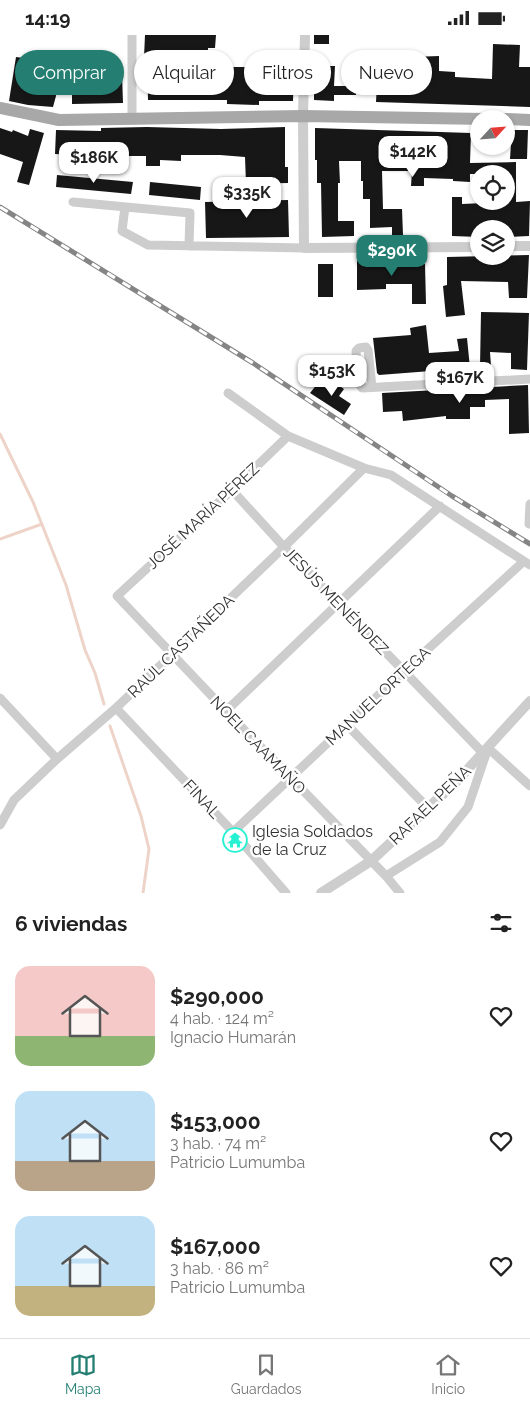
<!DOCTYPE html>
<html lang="es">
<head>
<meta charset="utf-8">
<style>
	body { margin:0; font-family:Raleway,sans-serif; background:#f6f6f6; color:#222; height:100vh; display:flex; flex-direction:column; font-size:19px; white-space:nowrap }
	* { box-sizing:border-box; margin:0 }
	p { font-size:16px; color:#767676 }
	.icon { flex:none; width:28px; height:28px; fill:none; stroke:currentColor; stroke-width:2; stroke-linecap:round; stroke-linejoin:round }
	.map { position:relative; height:858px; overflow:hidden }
	.panel { display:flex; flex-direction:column; background:#fff; flex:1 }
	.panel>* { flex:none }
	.top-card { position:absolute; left:15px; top:15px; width:500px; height:45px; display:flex; gap:10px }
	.needle { width:32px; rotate:64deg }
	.buttons { position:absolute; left:470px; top:75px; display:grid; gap:10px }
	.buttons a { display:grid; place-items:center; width:45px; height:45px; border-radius:50%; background:#fff; box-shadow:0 1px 4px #0004; font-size:25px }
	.price { position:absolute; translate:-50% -42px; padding:0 11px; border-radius:10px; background:#fff; color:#222; font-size:16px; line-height:32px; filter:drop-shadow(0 1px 2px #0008) }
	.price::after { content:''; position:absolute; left:50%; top:30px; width:15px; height:11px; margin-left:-8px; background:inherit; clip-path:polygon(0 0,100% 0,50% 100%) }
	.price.active { background:#247f72; color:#fff }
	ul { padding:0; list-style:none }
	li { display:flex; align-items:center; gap:15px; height:125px; padding:0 15px }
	li span { display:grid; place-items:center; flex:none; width:140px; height:100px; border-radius:15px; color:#555 }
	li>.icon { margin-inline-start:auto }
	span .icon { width:60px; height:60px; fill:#fffc; stroke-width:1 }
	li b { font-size:21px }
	h2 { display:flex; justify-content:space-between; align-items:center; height:60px; padding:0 15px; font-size:21px }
	.pill { padding:0 18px; border-radius:22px; background:#fff; box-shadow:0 1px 4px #0004; font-size:18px; line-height:45px }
	.pill.active { background:#247f72; color:#fff }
	.status { display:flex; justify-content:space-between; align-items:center; height:35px; padding:0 25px; background:#fff; direction:ltr }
	.status svg { height:14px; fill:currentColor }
	.dock { display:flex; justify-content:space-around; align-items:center; height:70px; border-top:1px solid #e0e0e0; background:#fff; font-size:14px; color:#767676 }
	.dock a { display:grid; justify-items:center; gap:2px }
	.dock .active { color:#247f72 }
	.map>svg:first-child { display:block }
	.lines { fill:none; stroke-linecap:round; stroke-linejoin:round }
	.stream { stroke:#eed4c8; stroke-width:3 }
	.building { fill:#171717; fill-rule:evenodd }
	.minor { stroke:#cdcdcd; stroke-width:9 }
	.tertiary { stroke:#cdcdcd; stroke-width:10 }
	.primary { stroke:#a8a8a8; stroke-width:12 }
	.rail-casing { stroke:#858585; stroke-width:5 }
	.rail { stroke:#fff; stroke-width:3; stroke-dasharray:9; stroke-linecap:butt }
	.labels { text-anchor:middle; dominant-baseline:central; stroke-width:5; stroke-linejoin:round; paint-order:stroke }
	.street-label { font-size:16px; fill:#303030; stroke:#fff }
	.poi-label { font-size:16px; fill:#303030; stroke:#fff; text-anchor:start }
</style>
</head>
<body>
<div class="status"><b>14:19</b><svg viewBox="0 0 49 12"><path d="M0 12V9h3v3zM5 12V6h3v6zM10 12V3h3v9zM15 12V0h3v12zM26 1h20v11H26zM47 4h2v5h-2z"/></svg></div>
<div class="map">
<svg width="530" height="858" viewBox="0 0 530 858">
	<rect width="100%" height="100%" fill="#fff"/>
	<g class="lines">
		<path class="stream" d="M0,399L33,467L66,550L85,615L95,638L104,669
			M0,504L42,489
			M110,691L141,781L149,814L143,858"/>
	</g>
	<path class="building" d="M145,0H216L215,13H208V45H227V32H263L264,28L294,29L293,66H259V70L227,69V65H148L147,22H144ZM197,20L198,48H182V39H164V21Z
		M314,0H329V9H314Z
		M493,9L520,10L519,32H530V72L376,67L378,30L400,31V27L412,28V22L439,21V36L455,37V42L492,44Z
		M16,22L31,24L27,47L45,48V39H56V61L53,72L28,70L9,66Z
		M314,31H335L334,51H356V60H334V66L314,65Z
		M95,35H107V39H122L123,68L72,69V36H95Z
		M147,92L221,94L285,92V132H288V148L246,149L245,122L220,120H181V126L160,125V131H146V121H96V126L75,125V120L55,119L56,95L101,96V93Z
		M0,93L12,97L13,95L28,101L30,94L44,98L29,150L17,147L23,127L0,119Z
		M315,93L471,98L470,128L516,127V167L530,166L529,201L506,202V194H479V202L452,201V162H462V169L506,167V139H470V147L453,146V144L424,143V151H411L412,136H382L383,174H402L403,200H392V192L370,193V164H363V146H361V126H339L340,148H338V186H354V201L322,202L321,148H317V125H315Z
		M506,95H528L527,124H510L511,108H506Z
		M57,140L133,147L131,159L56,152Z
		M150,147L201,152L200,165L149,160Z
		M288,165L289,202L206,203L205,167Z
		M529,220L527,263H509L508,247L461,246L465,280L446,282L443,251L447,250V222Z
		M386,225V229H425L426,269H412V249H386V254L357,255V226Z
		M318,229H333V262H318Z
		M481,277L529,278L527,335L511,334V318L490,317L491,331L480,332Z
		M426,290L429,318L459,316L457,304L467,303L470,333L379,340L377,338L373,303L411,300L410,293Z
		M334,347L344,354L339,361L351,369L344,380L310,358L318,348L329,355Z
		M528,350L529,398L509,399V364L485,365V372H470V384H446V381L403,386L402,376L383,377L382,358Z"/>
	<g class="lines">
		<path class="minor" d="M132,0V85
			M73,167L190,178L189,211
			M125,172L122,196L148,210L304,213
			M372,352L368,315L366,312L359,313L356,316L358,347L362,353L530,344
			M228,358L288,401L364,433L391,440L530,530
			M288,401L232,455L117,561L226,676L386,841L400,858
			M232,455L284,512L483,718
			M529,489L530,469
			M0,663L57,724
			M116,673L233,797L286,858
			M226,676L440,471
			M347,690L428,773
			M0,790L14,765L57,724L116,673L284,512L364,433
			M233,797L404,636L524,526
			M386,841L440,807L468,772L488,713L530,751"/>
		<path class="tertiary" d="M305,0L303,81L304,213L479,212
			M506,211H530
			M321,858L371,826L457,746L530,666"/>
		<path class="primary" d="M0,73L59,85L303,81L486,84
			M506,84L530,85"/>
		<g class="rail-casing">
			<path id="rail" d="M0,172L253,328L452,461L530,509"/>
		</g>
		<use href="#rail" class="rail"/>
	</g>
	<defs>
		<g id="temple-ring" transform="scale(1.25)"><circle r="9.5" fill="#fff" stroke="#27f1d3" stroke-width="1.5"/><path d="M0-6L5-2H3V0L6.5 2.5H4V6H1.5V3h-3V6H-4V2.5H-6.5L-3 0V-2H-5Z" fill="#27f1d3"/></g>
	</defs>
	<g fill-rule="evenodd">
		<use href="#temple-ring" x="235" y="805"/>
	</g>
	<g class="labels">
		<g class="street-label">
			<text transform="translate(203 481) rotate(-43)">JOSÉ MARÍA PÉREZ</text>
			<text transform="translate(336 566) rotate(46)">JESÚS MENÉNDEZ</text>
			<text transform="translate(181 611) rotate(-44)">RAÚL CASTAÑEDA</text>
			<text transform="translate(378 661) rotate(-43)">MANUEL ORTEGA</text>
			<text transform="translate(258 710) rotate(46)">NOEL CAAMAÑO</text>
			<text transform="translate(202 764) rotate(47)">FINAL</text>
			<text transform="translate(430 770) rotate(-44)">RAFAEL PEÑA</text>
		</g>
		<g class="poi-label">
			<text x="252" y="796">Iglesia Soldados<tspan x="252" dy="18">de la Cruz</tspan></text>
		</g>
	</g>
</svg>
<div class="buttons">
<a><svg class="needle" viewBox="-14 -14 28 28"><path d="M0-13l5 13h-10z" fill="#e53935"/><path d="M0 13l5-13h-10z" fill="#767676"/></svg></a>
<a><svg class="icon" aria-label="locate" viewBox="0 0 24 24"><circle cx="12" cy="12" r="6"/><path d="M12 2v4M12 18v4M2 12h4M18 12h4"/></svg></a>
<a><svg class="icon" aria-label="layers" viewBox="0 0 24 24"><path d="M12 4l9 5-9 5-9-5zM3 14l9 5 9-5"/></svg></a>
</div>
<b class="price" style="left:413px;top:143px">$142K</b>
<b class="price" style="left:94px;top:149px">$186K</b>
<b class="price" style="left:247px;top:184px">$335K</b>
<b class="price active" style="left:392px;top:242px">$290K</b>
<b class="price" style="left:332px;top:362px">$153K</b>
<b class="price" style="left:460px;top:369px">$167K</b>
<div class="top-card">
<a class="pill active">Comprar</a>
<a class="pill">Alquilar</a>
<a class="pill">Filtros</a>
<a class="pill">Nuevo</a>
</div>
</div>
<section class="panel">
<h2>6 viviendas<svg class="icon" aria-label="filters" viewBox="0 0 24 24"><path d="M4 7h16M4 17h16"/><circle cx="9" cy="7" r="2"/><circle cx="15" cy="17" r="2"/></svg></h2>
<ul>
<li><span style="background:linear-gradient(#f6c9c9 70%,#8fb573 0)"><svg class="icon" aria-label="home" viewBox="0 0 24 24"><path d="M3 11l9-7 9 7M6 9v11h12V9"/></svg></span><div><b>$290,000</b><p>4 hab. · 124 m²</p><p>Ignacio Humarán</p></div><svg class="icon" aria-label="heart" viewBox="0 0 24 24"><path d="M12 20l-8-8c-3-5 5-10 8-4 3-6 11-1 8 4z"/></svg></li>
<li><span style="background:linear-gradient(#bfe0f5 70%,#b9a48a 0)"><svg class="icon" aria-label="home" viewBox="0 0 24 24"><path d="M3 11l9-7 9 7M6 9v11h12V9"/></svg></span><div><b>$153,000</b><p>3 hab. · 74 m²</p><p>Patricio Lumumba</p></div><svg class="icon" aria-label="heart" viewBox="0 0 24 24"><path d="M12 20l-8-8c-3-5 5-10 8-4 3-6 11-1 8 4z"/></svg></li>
<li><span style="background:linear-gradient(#bfe0f5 70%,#c2b280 0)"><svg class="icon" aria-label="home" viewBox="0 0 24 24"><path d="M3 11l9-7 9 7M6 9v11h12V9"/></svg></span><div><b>$167,000</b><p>3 hab. · 86 m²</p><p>Patricio Lumumba</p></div><svg class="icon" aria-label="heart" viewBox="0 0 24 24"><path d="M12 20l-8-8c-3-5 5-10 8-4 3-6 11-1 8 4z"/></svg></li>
</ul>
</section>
<nav class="dock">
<a class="active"><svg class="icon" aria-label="map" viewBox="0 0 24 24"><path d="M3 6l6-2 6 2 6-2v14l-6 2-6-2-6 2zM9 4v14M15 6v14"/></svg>Mapa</a>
<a><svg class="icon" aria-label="saved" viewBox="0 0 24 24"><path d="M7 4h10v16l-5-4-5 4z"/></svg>Guardados</a>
<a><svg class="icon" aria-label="home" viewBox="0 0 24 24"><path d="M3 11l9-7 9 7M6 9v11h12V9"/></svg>Inicio</a>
</nav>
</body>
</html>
